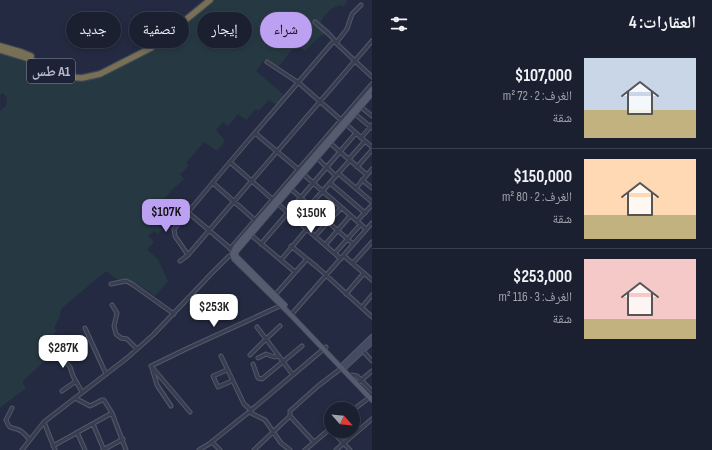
<!DOCTYPE html>
<html lang="ar">
<head>
<meta charset="utf-8">
<style>
	body { margin:0; font-family:"Sofia Sans Condensed","Noto Naskh Arabic",sans-serif; background:#242839; color:#f1f3f6; direction:rtl; height:100vh; display:flex; flex-direction:column; font-size:15px; white-space:nowrap }
	* { box-sizing:border-box; margin:0 }
	p { font-size:13px; color:#a0a3ab }
	.icon { flex:none; width:22px; height:22px; fill:none; stroke:currentColor; stroke-width:2; stroke-linecap:round; stroke-linejoin:round }
	.map { position:relative; flex:1; overflow:hidden; direction:ltr }
	.sheet { display:flex; flex-direction:column; background:#1b2031; width:340px }
	.sheet>* { flex:none }
	.hud { position:absolute; left:12px; top:12px; width:300px; height:36px; direction:rtl; display:flex; gap:8px }
	.needle { width:26px; rotate:117deg }
	.buttons { position:absolute; left:324px; top:402px; display:grid; gap:8px }
	.buttons a { display:grid; place-items:center; width:36px; height:36px; border-radius:50%; background:#1b2031; box-shadow:0 2px 6px #0003,0 0 0 1px #393e4d; font-size:20px }
	.price { position:absolute; translate:-50% -34px; padding:0 9px; border-radius:8px; background:#fff; color:#222; font-size:13px; line-height:26px; filter:drop-shadow(0 1px 2px #0008) }
	.price::after { content:''; position:absolute; left:50%; top:24px; width:12px; height:9px; margin-left:-6px; background:inherit; clip-path:polygon(0 0,100% 0,50% 100%) }
	.price.current { background:#bca0f2; color:#111 }
	ul { padding:0; list-style:none }
	li { display:flex; align-items:center; gap:12px; height:100px; padding:0 16px }
	li+li { border-top:1px solid #393e4d }
	li span { display:grid; place-items:center; flex:none; width:112px; height:80px; border-radius:0px; color:#555 }
	li>.icon { margin-inline-start:auto }
	span .icon { width:48px; height:48px; fill:#fffc; stroke-width:1 }
	li b { font-size:17px }
	h2 { display:flex; justify-content:space-between; align-items:center; height:48px; padding:0 16px; font-size:17px }
	.tag { padding:0 14px; border-radius:18px; background:#1b2031; box-shadow:0 2px 6px #0003,0 0 0 1px #393e4d; font-size:14px; line-height:36px }
	.tag.current { background:#bca0f2; color:#111 }
	main { display:flex; flex:1; min-height:0 }
	.map>svg:first-child { display:block }
	.green { fill:#263942 }
	.lines { fill:none; stroke-linecap:round; stroke-linejoin:round }
	.street-casing { stroke:#53586b; stroke-width:5 }
	.secondary-casing { stroke:#53586b; stroke-width:6 }
	.primary-casing { stroke:#42465a; stroke-width:6 }
	.highway-casing { stroke:#404558; stroke-width:8 }
	.street { stroke:#383d50; stroke-width:3 }
	.secondary { stroke:#464b64; stroke-width:4 }
	.primary { stroke:#565c70; stroke-width:4.5 }
	.highway { stroke:#777055; stroke-width:5.5 }
	.labels { text-anchor:middle; dominant-baseline:central; stroke-width:3.5; stroke-linejoin:round; paint-order:stroke }
	.shield { fill:#1d2236; stroke:#878c9e; stroke-width:1 }
	.shield-label { font-size:14px; font-weight:bold; fill:#b5b9cb }
</style>
</head>
<body>
<main>
<section class="sheet">
<h2>العقارات: 4<svg class="icon" aria-label="filters" viewBox="0 0 24 24"><path d="M4 7h16M4 17h16"/><circle cx="9" cy="7" r="2"/><circle cx="15" cy="17" r="2"/></svg></h2>
<ul>
<li><span style="background:linear-gradient(#c9d6e8 65%,#c2b280 0)"><svg class="icon" aria-label="home" viewBox="0 0 24 24"><path d="M3 11l9-7 9 7M6 9v11h12V9"/></svg></span><div><b>$107,000</b><p>الغرف: 2 · 72 m²</p><p>شقة</p></div></li>
<li><span style="background:linear-gradient(#ffd9b3 70%,#c2b280 0)"><svg class="icon" aria-label="home" viewBox="0 0 24 24"><path d="M3 11l9-7 9 7M6 9v11h12V9"/></svg></span><div><b>$150,000</b><p>الغرف: 2 · 80 m²</p><p>شقة</p></div></li>
<li><span style="background:linear-gradient(#f6c9c9 75%,#c2b280 0)"><svg class="icon" aria-label="home" viewBox="0 0 24 24"><path d="M3 11l9-7 9 7M6 9v11h12V9"/></svg></span><div><b>$253,000</b><p>الغرف: 3 · 116 m²</p><p>شقة</p></div></li>
</ul>
</section>
<div class="map">
<svg width="372" height="450" viewBox="0 0 372 450">
	<rect width="100%" height="100%" fill="#242a41"/>
	<path class="green" d="M211,0H348L343,7L340,5C332,7 323,15 321,23L331,31L327,34L321,35L305,51L296,45L278,67L265,59L256,71L285,96L277,105L269,100L258,111L256,109L246,120L238,114L228,126L223,122L216,130L225,141L217,151L204,142L186,163L189,166L180,174L184,179L172,190L156,208H153L147,215L162,229L158,234L154,231L148,236L154,242L147,250L158,259L168,281L155,296C144,288 133,279 118,280L106,271L61,309L60,316L54,328L57,331L52,337L55,340L48,353L50,356L22,382L26,388C18,395 9,400 0,408V111L6,106L7,98L3,93L0,95V53L20,57L82,80C126,74 176,27 211,0Z"/>
	<g class="lines">
		<g class="street-casing">
			<path id="street" d="M315,22L331,36L335,41
				M336,43L372,77
				M267,62L299,83L372,147
				M361,107L372,116
				M355,114L372,128
				M255,133L298,169
				M361,138L372,125
				M330,143L367,175
				M317,158L336,176
				M349,159L365,141
				M230,162L341,259
				M357,167L372,150
				M338,173L372,202
				M303,174L366,229
				M362,180L372,188
				M213,183L255,220
				M330,183L365,213
				M356,188L372,169
				M291,189L353,244
				M163,212L171,218L181,208H183L231,249
				M297,220L350,160
				M357,221L372,205
				M251,235L295,272
				M315,236L341,208
				M261,244L356,133
				M325,245L350,216
				M291,246L317,267L372,317
				M230,249L372,84
				M335,253L361,224
				M188,255L175,236L174,229L230,162L332,43L335,41L336,43L347,29L352,14L361,5
				M344,256L372,280
				M281,260L331,200
				M180,261L188,255L372,41
				M353,263L372,242
				M111,284L126,281L132,284L174,314
				M346,294L364,273
				M275,295L307,259
				M112,305L117,313L114,326L116,334L121,338L127,339L137,349
				M362,307L372,295
				M291,315L372,223
				M257,327L293,375
				M85,328L106,374
				M266,339L280,326
				M60,348L59,354L70,367L73,376L82,392
				M363,351L372,361
				M250,355L266,339
				M221,356L244,404L251,410
				M258,358L266,354L274,357L279,356
				M253,364L258,378L262,379L302,346
				M151,366L186,349L282,305
				M151,366L190,412
				M152,368L157,385L171,406
				M227,370L213,376L218,387L232,381
				M352,375L357,376L372,391
				M359,382L372,371
				M62,391L76,381
				M75,398L90,406L102,400H104L112,413L126,450
				M12,408L6,420C10,431 12,426 21,431C24,433 27,437 30,440
				M353,410L370,397
				M249,412L265,420L281,443L290,450
				M290,416L314,442
				M44,422L55,450
				M93,424L104,450
				M332,431L350,450
				M77,432L85,450
				M212,442L220,450
				M53,446L112,413
				M22,450L44,422L127,358L153,335L211,274L228,257L232,254
				M103,450L123,439
				M199,450L209,444L249,412L326,347
				M254,450L290,416V411L318,386L339,370L341,367
				M305,450L331,428
				M336,450L372,419"/>
		</g>
		<g class="secondary-casing">
			<path id="secondary" d="M341,367L372,337
				M343,369L372,342"/>
		</g>
		<g class="primary-casing">
			<path id="primary" d="M372,89L236,246L232,254L234,259L291,315L372,400
				M285,305L236,256V252L370,96"/>
		</g>
		<g class="highway-casing">
			<path id="highway" d="M0,46L21,52L31,56
				M0,50L27,58L52,71L67,77L82,78L100,74L151,48L210,0"/>
		</g>
		<use href="#street" class="street"/>
		<use href="#secondary" class="secondary"/>
		<use href="#primary" class="primary"/>
		<use href="#highway" class="highway"/>
	</g>
	<g class="labels">
		<rect class="shield" x="27" y="59" width="48" height="24" rx="3"/>
		<g class="shield-label">
			<text x="51" y="71">طس A1</text>
		</g>
	</g>
</svg>
<div class="buttons">
<a><svg class="needle" viewBox="-14 -14 28 28"><path d="M0-13l5 13h-10z" fill="#e53935"/><path d="M0 13l5-13h-10z" fill="#a0a3ab"/></svg></a>
</div>
<b class="price current" style="left:166px;top:233px">$107K</b>
<b class="price" style="left:311px;top:234px">$150K</b>
<b class="price" style="left:214px;top:328px">$253K</b>
<b class="price" style="left:63px;top:369px">$287K</b>
<div class="hud">
<a class="tag current">شراء</a>
<a class="tag">إيجار</a>
<a class="tag">تصفية</a>
<a class="tag">جديد</a>
</div>
</div>
</main>
</body>
</html>
